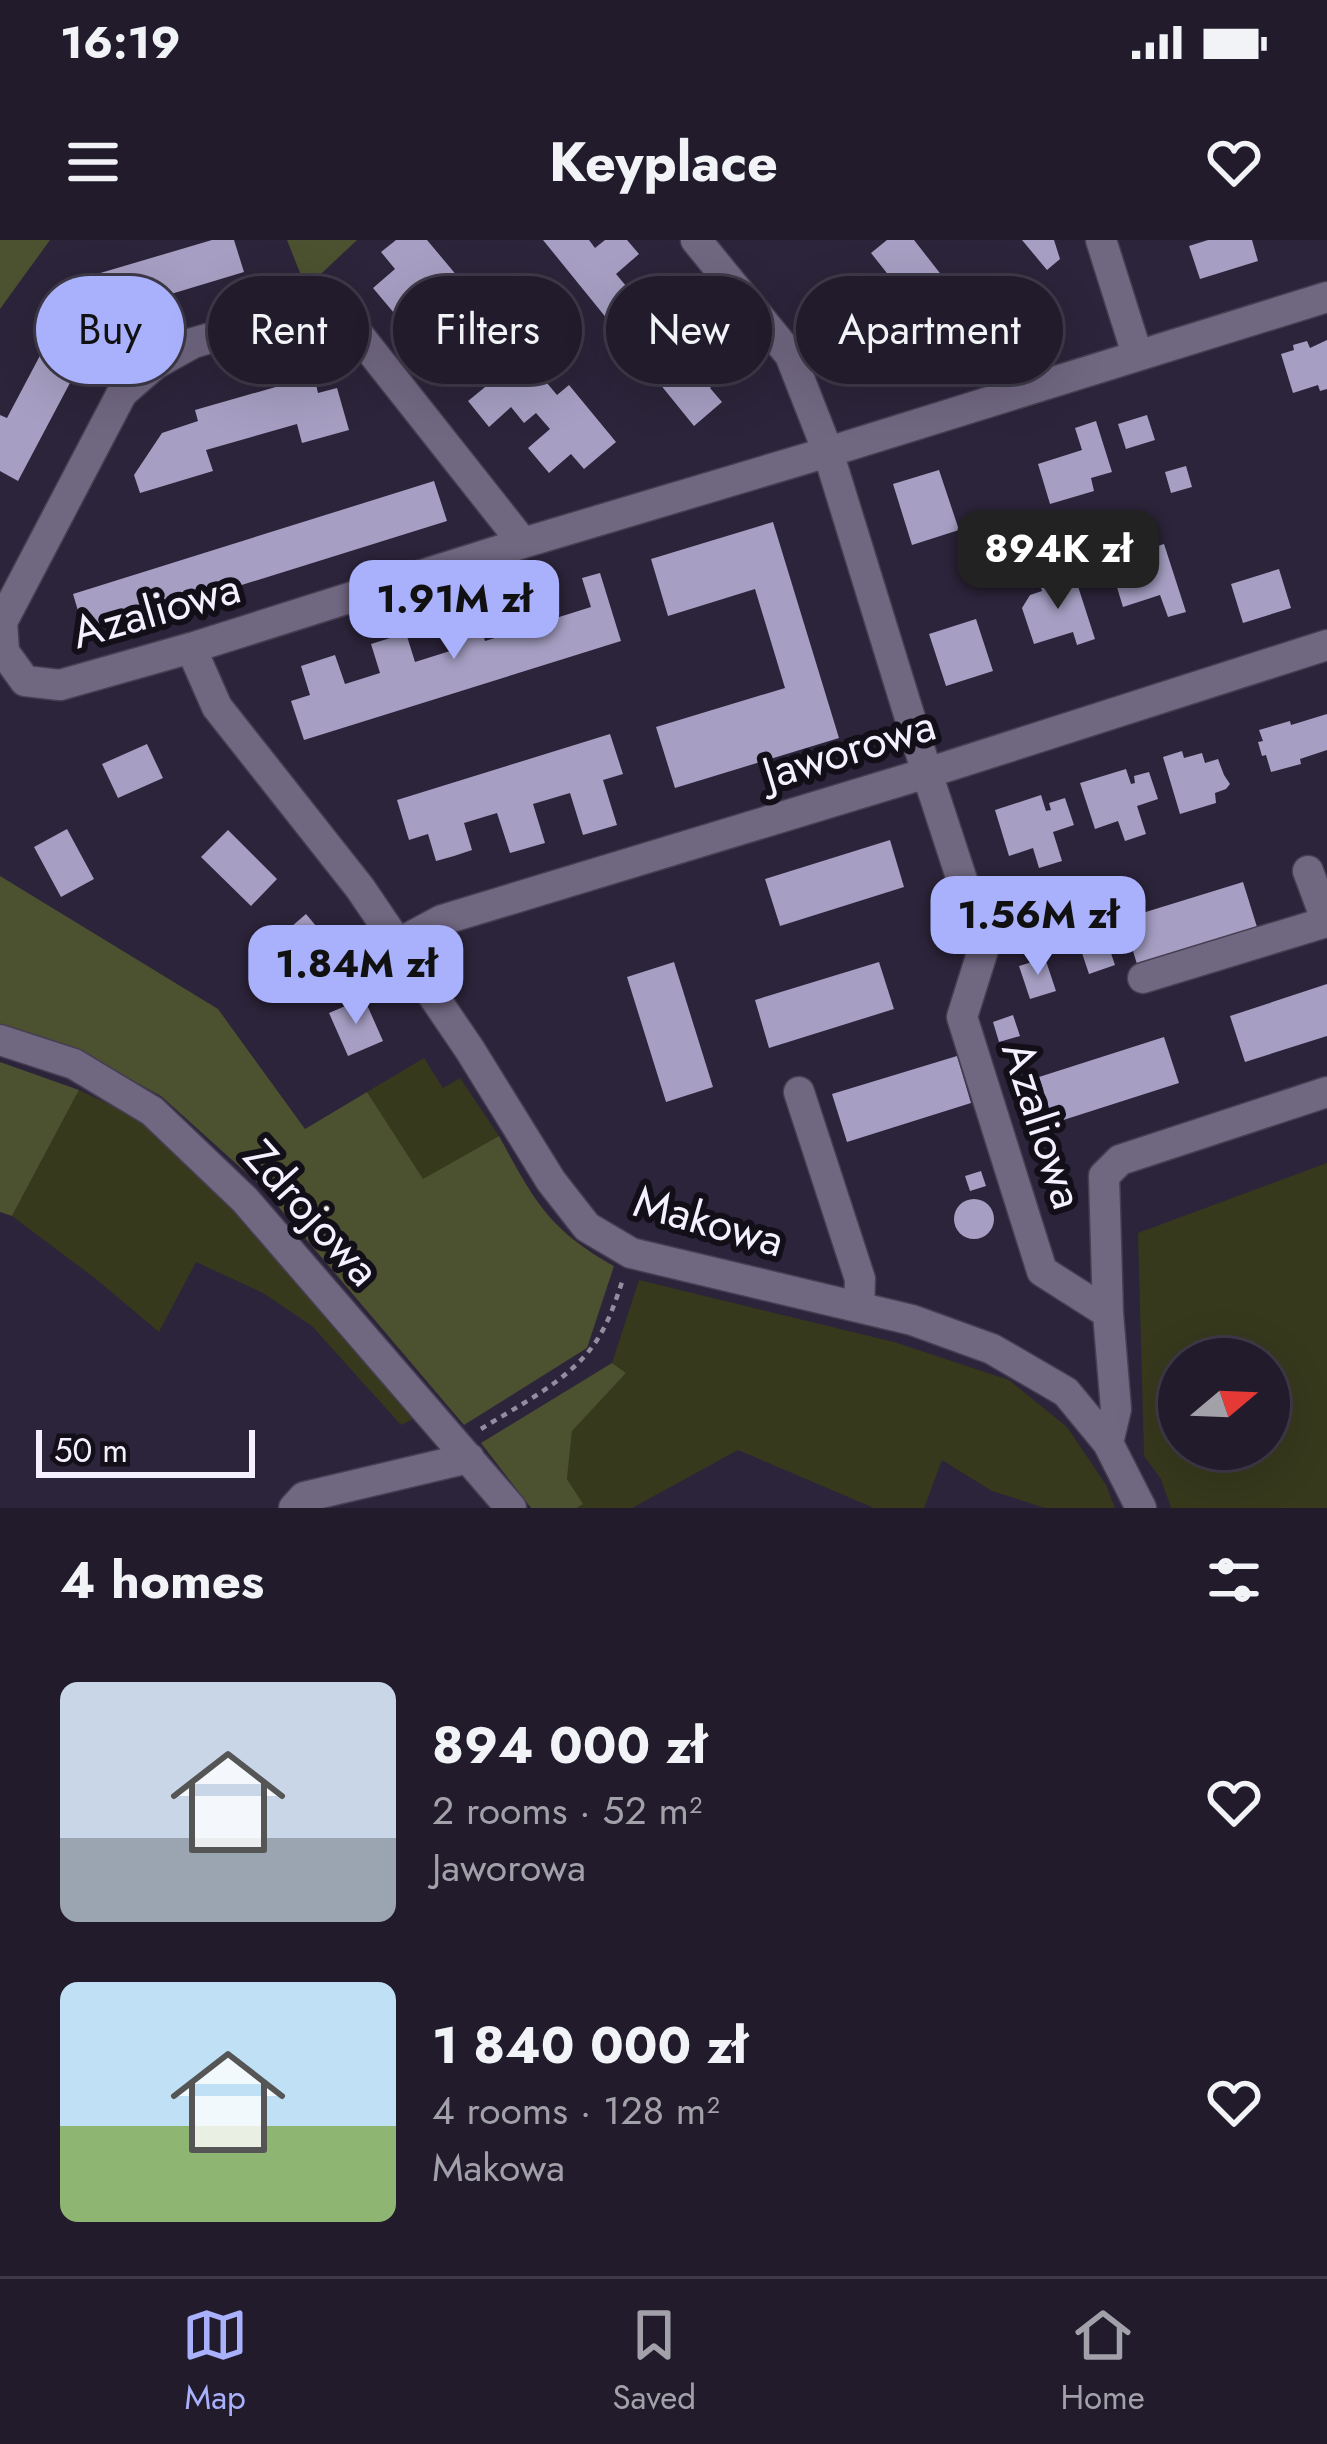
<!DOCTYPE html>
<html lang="en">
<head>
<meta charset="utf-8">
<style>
	body { margin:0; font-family:Jost,sans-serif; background:#292434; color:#f1f3f6; height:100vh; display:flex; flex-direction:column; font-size:45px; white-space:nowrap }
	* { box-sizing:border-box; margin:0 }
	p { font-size:39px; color:#a2a1a9 }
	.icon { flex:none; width:66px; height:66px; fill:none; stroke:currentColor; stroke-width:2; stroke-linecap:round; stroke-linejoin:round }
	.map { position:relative; height:1268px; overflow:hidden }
	.drawer { display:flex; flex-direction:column; background:#211b2c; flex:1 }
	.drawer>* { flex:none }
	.guide { position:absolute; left:36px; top:36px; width:1257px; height:108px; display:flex; gap:24px }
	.needle { width:78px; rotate:71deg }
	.controls { position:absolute; left:1158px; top:1098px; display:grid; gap:24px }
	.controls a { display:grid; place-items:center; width:132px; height:132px; border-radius:50%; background:#211b2c; box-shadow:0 12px 48px #0002,0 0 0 3px #3e3948; font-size:60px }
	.scale { position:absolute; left:36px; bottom:30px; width:219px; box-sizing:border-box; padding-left:12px; border:6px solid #f5f0ff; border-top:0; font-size:33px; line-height:42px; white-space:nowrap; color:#f5f0ff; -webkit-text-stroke:9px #130f19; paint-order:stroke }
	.price { position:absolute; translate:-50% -102px; padding:0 27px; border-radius:24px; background:#a9b0fc; color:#111; font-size:39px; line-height:78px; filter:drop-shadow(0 3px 6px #0008) }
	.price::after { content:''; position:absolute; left:50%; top:72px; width:36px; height:27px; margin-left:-18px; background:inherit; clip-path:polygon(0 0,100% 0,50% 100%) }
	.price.on { background:#222; color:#fff }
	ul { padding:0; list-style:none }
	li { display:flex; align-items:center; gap:36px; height:300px; padding:0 60px }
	li span { display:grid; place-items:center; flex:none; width:336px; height:240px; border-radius:18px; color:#555 }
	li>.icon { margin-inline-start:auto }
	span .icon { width:144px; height:144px; fill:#fffc; stroke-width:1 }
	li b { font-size:51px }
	h2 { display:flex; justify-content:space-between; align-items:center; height:144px; padding:0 60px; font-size:51px }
	.pill { padding:0 42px; border-radius:54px; background:#211b2c; box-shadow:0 12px 48px #0002,0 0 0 3px #3e3948; font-size:42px; line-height:108px }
	.pill.on { background:#a9b0fc; color:#111 }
	.status { display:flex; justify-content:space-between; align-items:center; height:84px; padding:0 60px; background:#211b2c; direction:ltr }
	.status svg { height:33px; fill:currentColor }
	header { display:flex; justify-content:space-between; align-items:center; height:156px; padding:0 60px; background:#211b2c; font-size:54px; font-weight:700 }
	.dock { display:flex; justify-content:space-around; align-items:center; height:168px; border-top:3px solid #3e3948; background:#211b2c; font-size:33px; color:#a2a1a9 }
	.dock a { display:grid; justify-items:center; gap:6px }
	.dock .on { color:#a9b0fc }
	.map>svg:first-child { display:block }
	.green { fill:#36391c; fill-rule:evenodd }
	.forest { fill:#4c512f }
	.building { fill:#a69fc3 }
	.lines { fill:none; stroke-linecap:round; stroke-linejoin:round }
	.minor-casing { stroke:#463f52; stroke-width:33 }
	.path { stroke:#948da0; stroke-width:4.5; stroke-dasharray:6 6; stroke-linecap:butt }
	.minor { stroke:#706781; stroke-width:30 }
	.labels { text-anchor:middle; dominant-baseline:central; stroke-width:12; stroke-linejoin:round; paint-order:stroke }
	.street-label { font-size:45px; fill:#f5f0ff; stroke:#130f19 }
</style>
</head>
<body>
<div class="status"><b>16:19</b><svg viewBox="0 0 49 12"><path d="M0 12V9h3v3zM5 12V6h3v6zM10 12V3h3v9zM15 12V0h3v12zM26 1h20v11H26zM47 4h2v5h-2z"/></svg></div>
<header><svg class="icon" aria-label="menu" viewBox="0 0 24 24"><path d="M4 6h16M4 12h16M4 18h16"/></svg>Keyplace<svg class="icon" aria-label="heart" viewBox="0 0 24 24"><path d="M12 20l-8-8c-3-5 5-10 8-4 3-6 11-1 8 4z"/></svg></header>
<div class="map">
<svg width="1327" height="1268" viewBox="0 0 1327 1268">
	<rect width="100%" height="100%" fill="#2c243a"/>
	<path class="green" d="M424,818L443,848L460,838L499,896L423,940L367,852Z
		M79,850L139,879L233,970L413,1179L401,1185L312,1086L263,1053L196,1022L159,1092L96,1039L12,976Z
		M1327,923V1268H1171L1161,1239L1144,1216L1138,993ZM1179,1119H1269V1209H1179Z
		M639,1040L894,1102L1009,1140L1067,1187L1106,1245L1115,1268H1045L992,1251L942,1220L924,1268H874L738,1210L632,1268H577L582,1265L567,1239L572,1190L626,1133L612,1123Z"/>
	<path class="forest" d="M0,0H50L0,69Z
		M287,0H357L306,48Z
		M0,636L218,769L305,889L367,852L423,939L499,896C534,960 548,989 614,1026L587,1108L464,1185L260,945L161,856L75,809L0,785Z
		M0,822L79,850L12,976L0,972Z
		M612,1123L626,1133L572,1191L567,1239L583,1264L577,1268H531L481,1203Z"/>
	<path class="building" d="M212,0H234L244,32L108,73L97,34Z
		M396,0H427L557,155L569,145L616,202L584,229L571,214L549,233L528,208L550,189L536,173L524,183L511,167L489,187L468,161L490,143L463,110L441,129L420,104L442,86L417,54L394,73L373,48L395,29L381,12Z
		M543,0H589L595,8L605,0H627L639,14L616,34L642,65L665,46L686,72L663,91L689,122L711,103L732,128L710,148L722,162L694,186Z
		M887,0H914L979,83L947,109L871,13Z
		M1022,0H1054L1060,19L1047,30Z
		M1208,0H1252L1258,21L1200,39L1189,6Z
		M72,55L107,73L18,241L0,231V175L7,178Z
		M1327,100V149L1320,151L1318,145L1293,153L1281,114L1294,110L1293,105L1307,101L1310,108Z
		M314,136L318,153L337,148L349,190L302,203L297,184L206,210L213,231L140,253L134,235L162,193L198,181L195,170Z
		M1147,175L1155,200L1126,209L1118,184Z
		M1096,181L1112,232L1091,238L1094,251L1050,264L1038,224L1082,210L1075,188Z
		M1186,226L1192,247L1171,253L1165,232Z
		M939,230L959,290L912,305L893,244Z
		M434,241L447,281L85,394L73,354Z
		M773,282L839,498L675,548L656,487L785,448L755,349L668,376L651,319Z
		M1164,304L1186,372L1168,377L1160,355L1123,367L1109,321Z
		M1279,329L1291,368L1243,383L1231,344Z
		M600,333L621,401L304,500L291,461L310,455L301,426L335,415L345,444L380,433L371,404L406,393L415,422L450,411L442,382L476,371L485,401L521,390L511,361L548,349L556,378L591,367L582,338Z
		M1074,334L1095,399L1077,405L1073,392L1034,404L1022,368L1030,355L1042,351L1040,345Z
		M976,379L993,431L946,446L929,394Z
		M1327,474V510L1300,519L1301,524L1271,532L1266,515L1262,516L1258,502L1263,501L1259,490L1290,481L1291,485Z
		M610,494L623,534L603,540L617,585L583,595L570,553L533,564L545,603L510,613L497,573L464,583L472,610L454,616L436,621L428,594L409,600L397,560Z
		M147,504L163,538L118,558L102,524Z
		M1182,511L1184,518L1202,513L1205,523L1218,519L1224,535L1230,544L1226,549L1215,553L1216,563L1180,574L1163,517Z
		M1126,529L1131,544L1135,543L1134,536L1149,532L1158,559L1137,566L1146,594L1125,601L1118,581L1095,589L1080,543Z
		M1041,555L1046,571L1051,570L1049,563L1065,558L1074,585L1053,592L1062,621L1039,628L1033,608L1009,616L995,570Z
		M67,589L94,639L61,657L34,607Z
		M228,590L277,639L251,666L201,617Z
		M890,600L904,647L780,686L765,639Z
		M1243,642L1257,687L1137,724L1123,679Z
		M306,674L337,711L307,735L277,699Z
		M1100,681L1115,725L1089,734L1074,689Z
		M1045,718L1056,751L1030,759L1019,726Z
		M674,722L713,847L666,862L627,737Z
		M879,722L894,769L769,808L755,760Z
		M1327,744V796L1245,822L1230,776Z
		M364,758L383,801L348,816L329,773Z
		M1013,775L1020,796L999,802L993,782Z
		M1164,797L1179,843L1054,883L1039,837Z
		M957,816L971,863L847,902L832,854Z
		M981,931L986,946L970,951L965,936Z
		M954 979a20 20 0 1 1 40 0a20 20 0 1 1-40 0Z"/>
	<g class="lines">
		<g class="minor-casing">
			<path id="minor" d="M696,0L790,115L828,212L927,533L984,707L962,777L1042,1031L1108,1073
				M1101,0L1137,114
				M523,303L353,88L300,72L193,103L155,124L122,153L2,382L4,412L25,441L60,445L191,408L523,303L828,212L1327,57
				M191,408L217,467L360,648L470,810L551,941L587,987L631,1013L912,1080L992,1109L1066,1152L1108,1203L1141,1268
				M1308,631L1327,682
				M399,703L442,680L927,533L1327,405
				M1143,738L1326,682
				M0,800L74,824L152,871L245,960L511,1268
				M799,852L860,1039L859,1067
				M1108,1203L1116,1169L1108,1073L1104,936L1120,920L1327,852
				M294,1268L304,1257L469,1218"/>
		</g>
		<path class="path" d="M481,1189C519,1165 569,1141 595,1103C608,1084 615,1063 622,1042"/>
		<use href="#minor" class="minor"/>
	</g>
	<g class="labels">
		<g class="street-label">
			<text transform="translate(156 370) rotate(-16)">Azaliowa</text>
			<text transform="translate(849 509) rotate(-17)">Jaworowa</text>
			<text transform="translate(1043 885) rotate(72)">Azaliowa</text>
			<text transform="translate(312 973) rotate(48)">Zdrojowa</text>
			<text transform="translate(709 981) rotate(16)">Makowa</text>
		</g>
	</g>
</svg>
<div class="controls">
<a><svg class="needle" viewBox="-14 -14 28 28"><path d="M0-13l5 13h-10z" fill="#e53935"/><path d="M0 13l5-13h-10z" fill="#a2a1a9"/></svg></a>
</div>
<div class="scale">50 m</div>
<b class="price on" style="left:1058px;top:372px">894K zł</b>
<b class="price" style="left:454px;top:422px">1.91M zł</b>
<b class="price" style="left:1038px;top:738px">1.56M zł</b>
<b class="price" style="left:356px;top:787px">1.84M zł</b>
<div class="guide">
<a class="pill on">Buy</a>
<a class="pill">Rent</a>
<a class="pill">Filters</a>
<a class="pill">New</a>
<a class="pill">Apartment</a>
</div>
</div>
<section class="drawer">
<h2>4 homes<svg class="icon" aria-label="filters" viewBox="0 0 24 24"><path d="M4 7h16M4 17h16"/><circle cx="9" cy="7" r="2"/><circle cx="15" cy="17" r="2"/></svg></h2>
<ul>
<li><span style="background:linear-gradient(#c9d6e8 65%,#9aa5b1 0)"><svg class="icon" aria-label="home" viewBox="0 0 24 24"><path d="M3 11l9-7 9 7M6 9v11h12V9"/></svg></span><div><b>894 000 zł</b><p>2 rooms · 52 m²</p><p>Jaworowa</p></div><svg class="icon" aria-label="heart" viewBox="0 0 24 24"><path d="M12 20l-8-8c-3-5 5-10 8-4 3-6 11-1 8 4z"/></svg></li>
<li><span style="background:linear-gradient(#bfe0f5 60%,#8fb573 0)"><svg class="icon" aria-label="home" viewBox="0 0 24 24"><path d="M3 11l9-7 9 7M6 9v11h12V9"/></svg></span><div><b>1 840 000 zł</b><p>4 rooms · 128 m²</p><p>Makowa</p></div><svg class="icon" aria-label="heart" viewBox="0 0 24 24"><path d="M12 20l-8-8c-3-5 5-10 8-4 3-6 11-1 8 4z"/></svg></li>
</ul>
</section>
<nav class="dock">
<a class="on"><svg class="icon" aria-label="map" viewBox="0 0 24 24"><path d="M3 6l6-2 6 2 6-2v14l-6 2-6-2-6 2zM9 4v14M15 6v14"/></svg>Map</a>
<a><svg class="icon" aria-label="saved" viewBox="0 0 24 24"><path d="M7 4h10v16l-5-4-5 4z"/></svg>Saved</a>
<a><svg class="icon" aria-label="home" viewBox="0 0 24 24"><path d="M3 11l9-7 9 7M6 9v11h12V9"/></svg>Home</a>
</nav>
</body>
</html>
